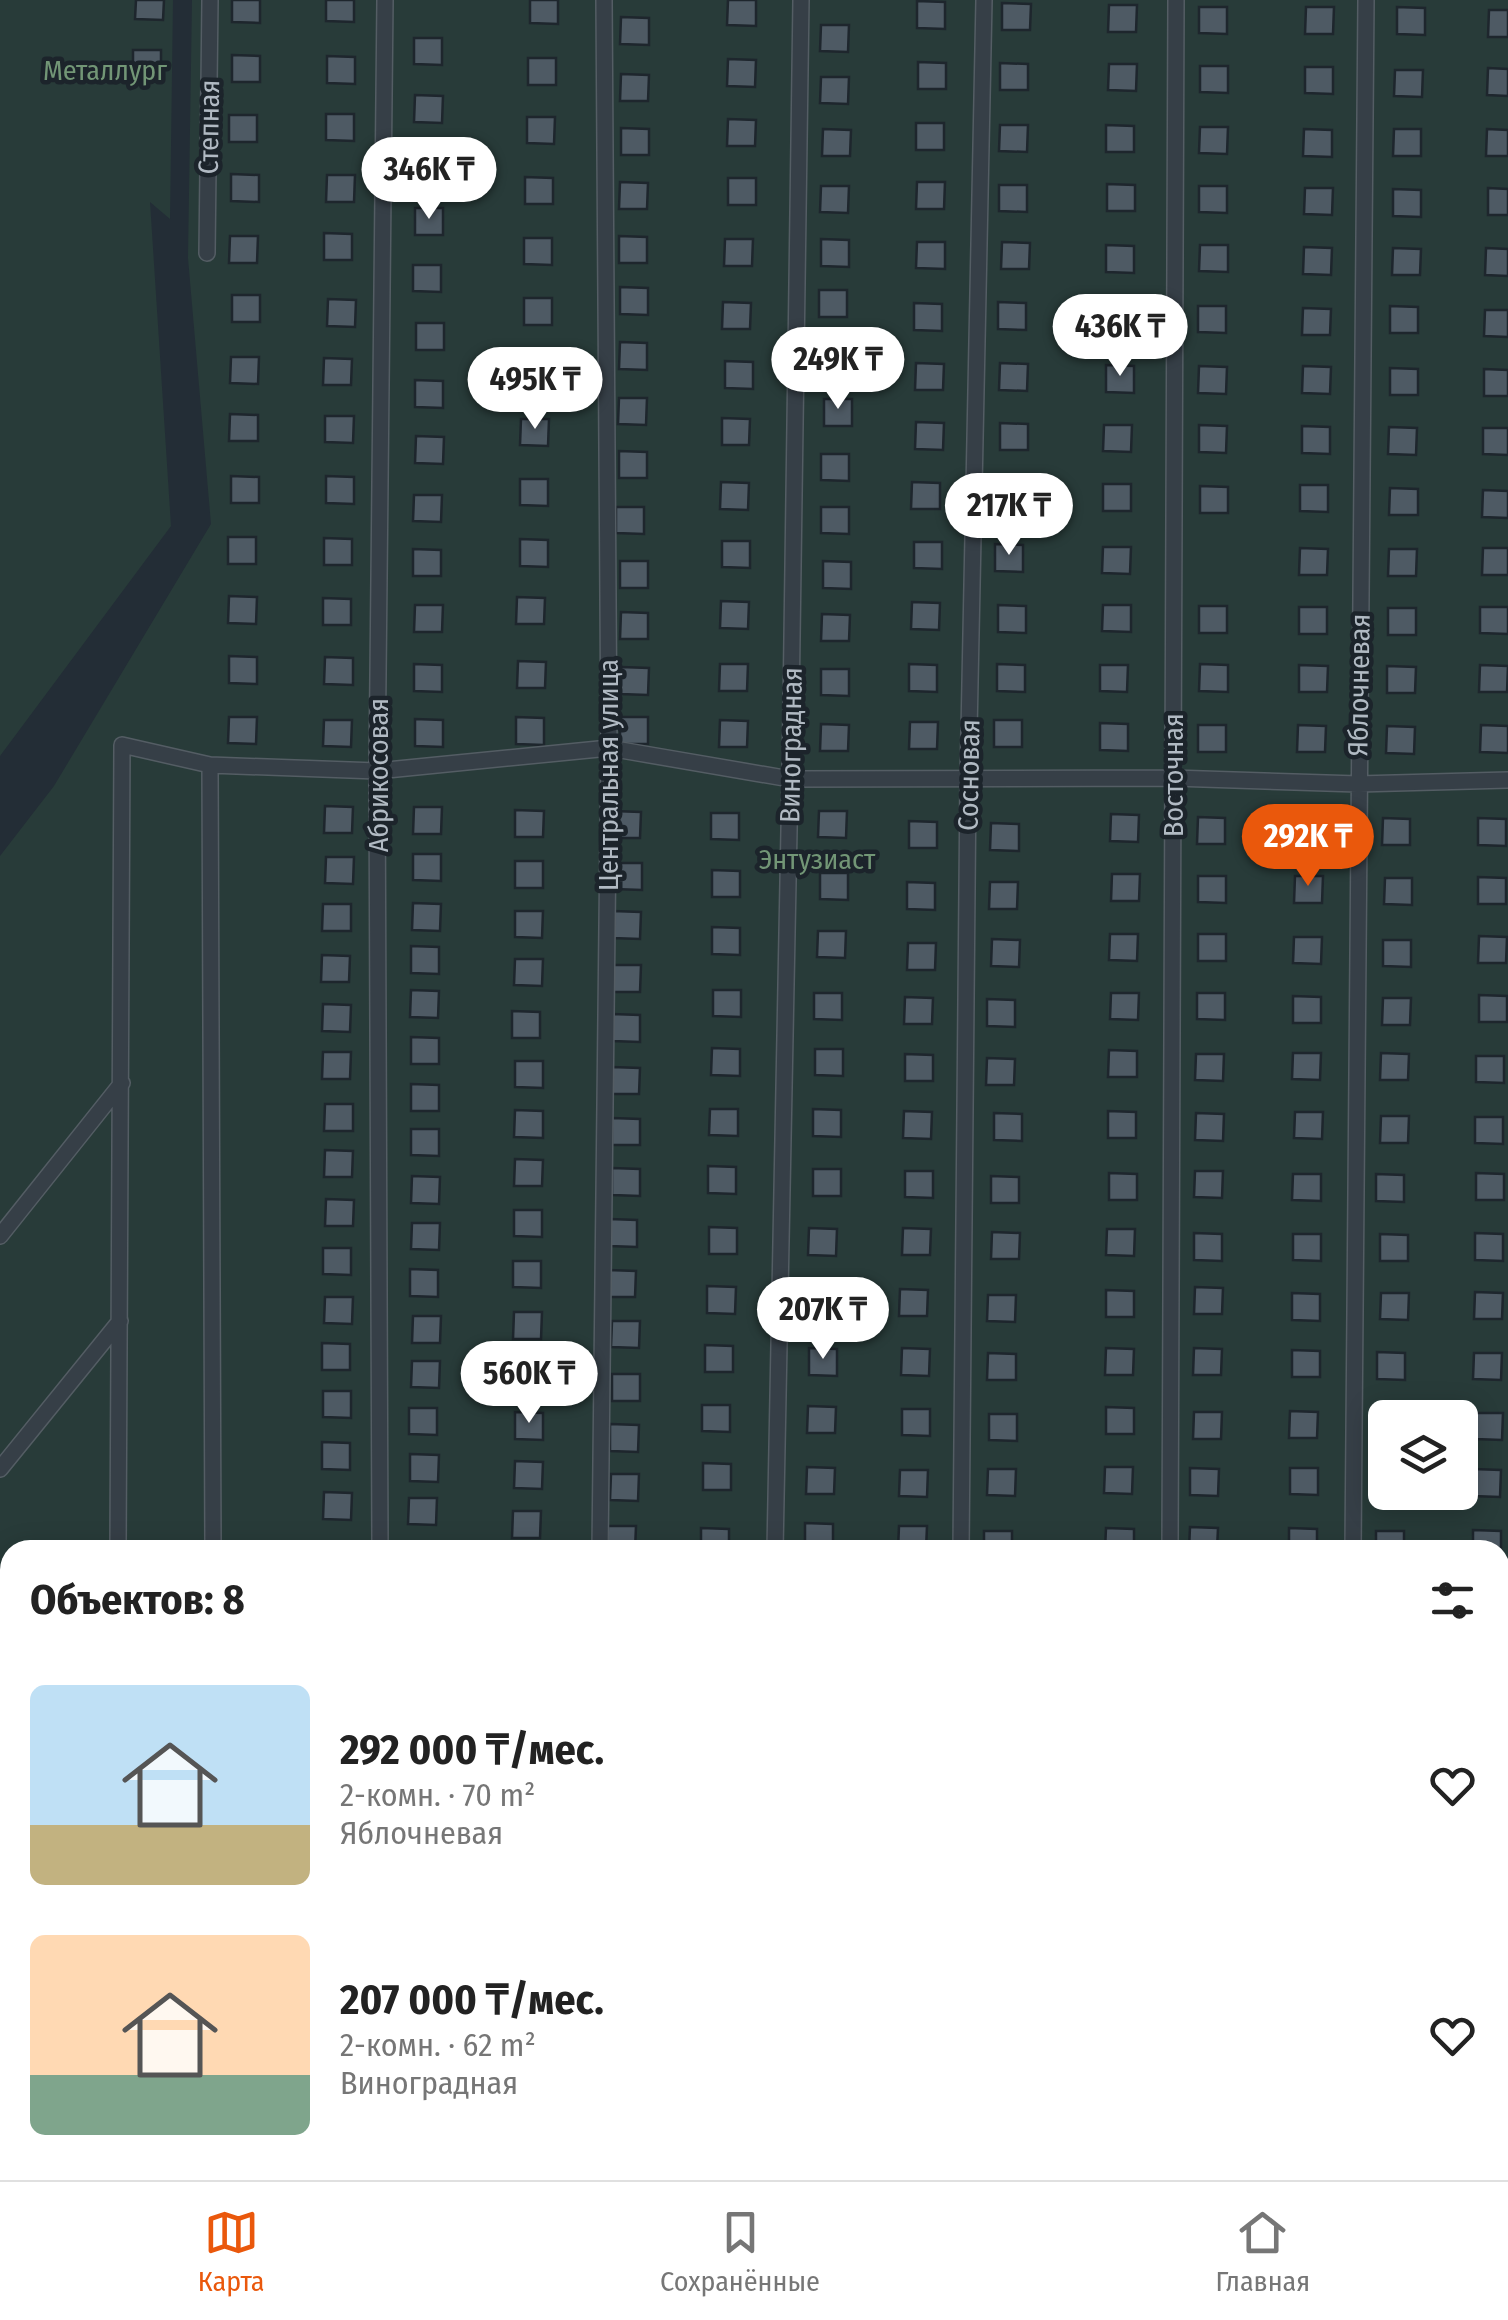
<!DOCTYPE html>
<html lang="ru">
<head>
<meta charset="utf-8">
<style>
	body { margin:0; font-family:"Fira Sans Condensed",sans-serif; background:#f6f6f6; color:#222; height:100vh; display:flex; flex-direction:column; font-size:38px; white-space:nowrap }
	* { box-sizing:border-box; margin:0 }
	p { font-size:32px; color:#767676 }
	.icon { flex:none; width:55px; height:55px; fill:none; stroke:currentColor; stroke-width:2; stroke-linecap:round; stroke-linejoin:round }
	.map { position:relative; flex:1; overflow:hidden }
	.details { position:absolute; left:0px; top:1540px; width:1510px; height:640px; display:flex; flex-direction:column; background:#fff; border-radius:30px 30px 0 0; box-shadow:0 5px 25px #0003 }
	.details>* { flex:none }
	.tools { position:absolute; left:1368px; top:1400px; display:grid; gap:20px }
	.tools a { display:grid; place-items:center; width:110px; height:110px; border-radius:15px; background:#fff; box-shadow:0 5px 25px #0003; font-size:50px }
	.price { position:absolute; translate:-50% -85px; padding:0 22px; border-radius:35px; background:#fff; color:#222; font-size:32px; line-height:65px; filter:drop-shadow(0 2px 5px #0008) }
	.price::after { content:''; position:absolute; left:50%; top:60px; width:30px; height:22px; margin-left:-15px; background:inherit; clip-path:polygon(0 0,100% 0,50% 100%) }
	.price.on { background:#ea580c; color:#fff }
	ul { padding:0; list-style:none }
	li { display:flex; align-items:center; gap:30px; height:250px; padding:0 30px }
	li span { display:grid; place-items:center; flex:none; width:280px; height:200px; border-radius:15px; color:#555 }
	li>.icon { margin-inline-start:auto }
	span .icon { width:120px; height:120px; fill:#fffc; stroke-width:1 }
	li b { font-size:42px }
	h2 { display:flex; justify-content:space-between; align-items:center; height:120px; padding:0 30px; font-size:42px }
	.menu { display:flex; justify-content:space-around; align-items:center; height:140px; border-top:2px solid #e0e0e0; background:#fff; font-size:28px; color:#767676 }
	.menu a { display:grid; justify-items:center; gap:5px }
	.menu .on { color:#ea580c }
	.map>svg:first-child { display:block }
	.green { fill:#283b39; fill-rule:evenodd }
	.building { fill:#4e5a64; stroke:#1e262d; stroke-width:2.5 }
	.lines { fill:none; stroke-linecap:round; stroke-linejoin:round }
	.minor-casing { stroke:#545d64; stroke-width:18 }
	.minor { stroke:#363f47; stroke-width:15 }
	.labels { text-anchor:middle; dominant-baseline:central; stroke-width:9; stroke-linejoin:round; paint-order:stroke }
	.park-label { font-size:28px; fill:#729676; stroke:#1c242b }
	.street-label { font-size:28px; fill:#b1bac3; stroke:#1c242b }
</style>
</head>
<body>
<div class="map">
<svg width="1508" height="2180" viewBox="0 0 1508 2180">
	<rect width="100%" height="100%" fill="#232d36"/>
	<path class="green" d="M0,0H173L170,219L150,202L171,526L0,756Z
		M192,0H1508V2180H539L527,2170H1500V1550H10V1724L0,1715V856L54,786L211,524L188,258ZM1385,1418H1460V1492H1385Z
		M0,1767L10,1775V2170H482L494,2180H0Z"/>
	<path class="building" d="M136,0H164L163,20L135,19Z
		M232,0H260V23L232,22Z
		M326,0H354V22L326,21Z
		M530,0H558V24L530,23Z
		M728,0H756V26L727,25Z
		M917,1L945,2V29L917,28Z
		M1002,3L1031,4L1030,30H1002Z
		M1109,5H1137L1136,32H1108Z
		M1199,7H1227V34L1199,33Z
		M1306,7H1334L1333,34H1305Z
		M1397,7L1425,8V35L1397,34Z
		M1489,10H1508V37H1488Z
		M621,17L649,18V45L620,44Z
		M821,25H849L848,52L820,51Z
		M414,38H442V65L414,64Z
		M133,50H161V77L133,76Z
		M232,55L260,56V82H232Z
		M327,56L355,57V84L327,83Z
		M528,58H556V85H528Z
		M728,59L756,60L755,87L727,86Z
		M918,62L946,63V89H918Z
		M1000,63L1028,64V90H1000Z
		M1109,64H1137L1136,91L1108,90Z
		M1200,66H1228V93L1200,92Z
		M1305,67H1333V94L1305,93Z
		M1488,68L1508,69V96L1487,95Z
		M1395,70H1423L1422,97L1394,96Z
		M621,74L649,75L648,101H620Z
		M821,77H849L848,104L820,103Z
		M415,95L443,96L442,123L414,122Z
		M326,114H354V141L326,140Z
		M229,115H257V142H229Z
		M527,117H555L554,144L527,143Z
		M728,119L756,120L755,146H727Z
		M916,123H944V150H916Z
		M1000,125H1028L1027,152L999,151Z
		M1106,125L1134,126V152H1106Z
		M1200,127H1228L1227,154L1199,153Z
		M621,128L649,129V155H621Z
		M823,129L851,130L850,156H822Z
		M1304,129L1332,130V157L1303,156Z
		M1394,129H1421V156H1393Z
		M1487,129L1508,130V156H1486Z
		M416,150L444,151L443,177H415Z
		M231,174L259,175V202L231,201Z
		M327,175H355L354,202H326Z
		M525,177L553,178V204H525Z
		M728,178H756V205H728Z
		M620,182L648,183L647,209H619Z
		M917,182H945L944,209H916Z
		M1107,184L1135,185V211H1107Z
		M999,185H1027V212L999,211Z
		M821,186H849L848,213L820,212Z
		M1199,186H1227V213L1199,212Z
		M1305,188H1333L1332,215L1304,214Z
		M1488,188L1508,189V215H1488Z
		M1393,189L1421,190V217L1393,216Z
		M415,208H443V235H415Z
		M324,233L352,234V260H324Z
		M230,236H258L257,263H229Z
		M619,236L647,237V263H619Z
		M524,238H552V265L524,264Z
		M725,239H753L752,266H724Z
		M821,239L849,240V267L821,266Z
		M917,242H945V269L916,268Z
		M1002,242L1030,243L1029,269H1001Z
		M1106,245L1134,246V273L1106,272Z
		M1200,245H1228V272L1199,271Z
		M1304,247L1332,248L1331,275L1303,274Z
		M1393,248L1421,249L1420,275H1392Z
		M1486,248L1508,249V276L1485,275Z
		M413,265H441V292L413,291Z
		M620,287L648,288V315L620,314Z
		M819,290H847V317H819Z
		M232,295H260V322H232Z
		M524,298H552V325H524Z
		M328,299L356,300L355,327L327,326Z
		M723,302L751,303L750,329H722Z
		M998,302L1026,303V330L998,329Z
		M914,303L942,304V331L914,330Z
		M1105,303L1132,304V330H1104Z
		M1198,306H1226V333L1198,332Z
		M1390,306L1418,307V333H1390Z
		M1303,308L1331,309L1330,335H1302Z
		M1485,310H1508V337L1484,336Z
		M416,323H444V350H416Z
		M620,342L647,343V370L619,369Z
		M822,347H850L849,374H821Z
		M231,357H259L258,384L230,383Z
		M324,358L352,359L351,385H323Z
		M522,358L550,359L549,386L521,385Z
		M725,361L753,362V389L725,388Z
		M916,363L944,364L943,390H915Z
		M1000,363L1028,364L1027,391L999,390Z
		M1106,365L1134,366V393L1106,392Z
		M1199,366L1227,367L1226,394L1198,393Z
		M1303,366L1331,367L1330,394L1302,393Z
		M1390,368L1418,369V395H1390Z
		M1484,369L1508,370V396H1484Z
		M415,380L443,381V408L415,407Z
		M619,398H647L646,425L618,424Z
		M824,399H852V426H824Z
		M230,414L258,415V441H229Z
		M325,416H354L353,443L325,442Z
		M722,418L750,419L749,445H722Z
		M521,419H549L548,446L520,445Z
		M916,422L944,423L943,450L915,449Z
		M1000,423L1028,424V450H1000Z
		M1104,425H1132L1131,452L1103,451Z
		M1199,425L1227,426L1226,453L1199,452Z
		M1302,426L1330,427V454L1302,453Z
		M1389,427L1417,428L1416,455L1388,454Z
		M1483,428H1508V455L1483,454Z
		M416,436L444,437L443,464L415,463Z
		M619,451L647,452V478H619Z
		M821,454H849V481L821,480Z
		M231,476L259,477V503H231Z
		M326,476L354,477V504L326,503Z
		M520,479H548V506L520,505Z
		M721,482L749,483L748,510L720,509Z
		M912,482L940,483V509H911Z
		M1000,484L1028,485L1027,512L999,511Z
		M1103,484H1131V511H1103Z
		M1300,485H1328V512L1300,511Z
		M1200,486L1228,487V513H1200Z
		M1390,488L1418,489V515H1389Z
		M1483,490L1508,491V518L1482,517Z
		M414,495H442L441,522L413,521Z
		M616,507H644V534L616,533Z
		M821,507H849V534L821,533Z
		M228,537H256V564H228Z
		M324,538L352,539V565H324Z
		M520,539L548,540V567L520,566Z
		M722,541H750V568L722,567Z
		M914,542H942V569L914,568Z
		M995,544L1023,545V572L995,571Z
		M1103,547H1131L1130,574L1102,573Z
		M1300,548L1328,549L1327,575H1299Z
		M1483,548H1508V575H1482Z
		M413,549L441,550V576H413Z
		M1389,549H1417L1416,576H1388Z
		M620,561H648V588H620Z
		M823,561L851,562V589L823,588Z
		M229,596L257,597L256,624L228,623Z
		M517,597L545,598L544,624H516Z
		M323,598L351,599V625H323Z
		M721,601L749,602L748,629L720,628Z
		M912,602L940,603L939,630L911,629Z
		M415,605H443L442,632H414Z
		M998,605L1026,606V633L998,632Z
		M1103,605H1131V632L1102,631Z
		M1199,606H1227V633H1199Z
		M1299,607H1327V634H1299Z
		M1480,607H1508V634L1480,633Z
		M1388,608H1416V635H1388Z
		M621,612L648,613V639H620Z
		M822,614L850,615L849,641H821Z
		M229,656L257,657V684L229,683Z
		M325,657L353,658V685L324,684Z
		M518,661L546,662L545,688H517Z
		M414,664L442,665V692L414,691Z
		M720,664H748L747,691H719Z
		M909,664L937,665V692L909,691Z
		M997,664L1025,665V692L997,691Z
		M1200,664L1228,665V692L1199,691Z
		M1100,665H1128L1127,692L1100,691Z
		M1299,665L1328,666L1327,692H1299Z
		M1480,665L1508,666L1507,692H1479Z
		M1387,666L1416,667L1415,693H1387Z
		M621,667L649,668L648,695L620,694Z
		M821,669H849V696L821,695Z
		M229,717H257L256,744L228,743Z
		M516,717L544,718V745L516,744Z
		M620,717H648V744H620Z
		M415,719L443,720V747L415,746Z
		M324,720H352L351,747L323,746Z
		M720,720L748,721L747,747H719Z
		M994,720H1022V747H994Z
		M910,722H938L937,749H909Z
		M1100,723L1128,724V751L1100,750Z
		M821,724L849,725L848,751H820Z
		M1198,725H1226V752H1198Z
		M1298,725L1326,726L1325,752H1297Z
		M1481,725L1508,726V753L1480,752Z
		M1387,726L1415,727L1414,754L1386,753Z
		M325,806L353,807L352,833H324Z
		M414,807H442L441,834H413Z
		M515,810L544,811L543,837H515Z
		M613,811L641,812L640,838H612Z
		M819,811H847L846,838L818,837Z
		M711,813H739V840L711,839Z
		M1111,814L1139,815L1138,842L1110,841Z
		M1198,817L1225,818V844H1197Z
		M1383,818L1410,819V845H1382Z
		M1478,818L1506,819V846L1478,845Z
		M1297,819L1325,820L1324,847L1296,846Z
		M909,821L937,822V848H909Z
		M991,823L1019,824V851L990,850Z
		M413,854H441V881L413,880Z
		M326,857H354L353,884L325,883Z
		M515,861H543V888H515Z
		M614,863H642V890L614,889Z
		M712,870L740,871V897H712Z
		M820,873H848V900L820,899Z
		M1112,874H1140L1139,901H1111Z
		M1198,876H1226V903L1198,902Z
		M1295,876H1323L1322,903H1294Z
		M1478,877L1506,878V904H1478Z
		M1385,878H1412V905L1384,904Z
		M907,882L935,883V910L907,909Z
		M990,882H1018L1017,909H989Z
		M413,903L441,904L440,931L412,930Z
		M323,904H351V931H322Z
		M515,911H543L542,938L515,937Z
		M613,911L641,912L640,939L612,938Z
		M712,927L740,928V955L712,954Z
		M818,931H846L845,958L817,957Z
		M1110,934H1138L1137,961L1109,960Z
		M1198,934H1226V961H1198Z
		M1479,936L1507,937L1506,963H1478Z
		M1294,937H1322L1321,964L1293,963Z
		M992,939L1020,940L1019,967L991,966Z
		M1383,940H1411V967L1383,966Z
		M908,943H936L935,970H907Z
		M411,946L439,947V974L411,973Z
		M322,955L350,956L349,982H321Z
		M515,959H543L542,986L514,985Z
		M613,965H641L640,992H612Z
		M411,990L439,991L438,1018L410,1017Z
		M713,990H741V1017L713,1016Z
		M814,993H842V1020L814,1019Z
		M1111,993H1139L1138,1020L1110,1019Z
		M1197,993H1225V1020L1197,1019Z
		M1479,995L1507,996V1022H1479Z
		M1293,996L1321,997V1023H1293Z
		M905,997L933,998L932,1024H904Z
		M1383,998H1411L1410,1025H1382Z
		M987,999L1015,1000V1027L987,1026Z
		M323,1004L351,1005L350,1032L322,1031Z
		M512,1011L540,1012V1038H512Z
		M612,1014L640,1015V1042L612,1041Z
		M411,1037L439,1038V1064H411Z
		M712,1048L740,1049V1076L711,1075Z
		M815,1049H843V1076L815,1075Z
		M1109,1050L1137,1051V1077H1108Z
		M323,1052H351L350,1079H322Z
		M1293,1053H1321L1320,1080L1292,1079Z
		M1381,1053L1409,1054L1408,1080H1380Z
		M905,1054L933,1055V1081H905Z
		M1196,1054H1224L1223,1081L1195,1080Z
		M1476,1056H1504V1083L1476,1082Z
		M987,1058L1015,1059L1014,1085H986Z
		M515,1061H543V1088L515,1087Z
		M612,1067L640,1068L639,1094H611Z
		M411,1084L439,1085V1111H411Z
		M325,1104H353V1131H324Z
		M710,1109H738V1136L709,1135Z
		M813,1109L841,1110V1137L813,1136Z
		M515,1110L543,1111V1138L514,1137Z
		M904,1111L932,1112L931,1139L903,1138Z
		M1108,1111L1136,1112V1138H1108Z
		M1295,1112H1323L1322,1139L1294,1138Z
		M994,1113L1022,1114V1141L994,1140Z
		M1196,1113L1224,1114L1223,1141L1195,1140Z
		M1381,1116H1409L1408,1143H1380Z
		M1475,1117H1503V1144L1475,1143Z
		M612,1118L640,1119V1145H612Z
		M411,1129H439V1156L411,1155Z
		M325,1150L353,1151L352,1177H324Z
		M515,1159L543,1160L542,1186H514Z
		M708,1166L736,1167V1194L708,1193Z
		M612,1168L640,1169V1196L612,1195Z
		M813,1169H841V1196H813Z
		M905,1171H933V1198L905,1197Z
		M1195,1171H1223L1222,1198L1194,1197Z
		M1109,1173L1137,1174V1200H1109Z
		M1476,1173L1504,1174V1200H1476Z
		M1293,1174H1321V1201L1292,1200Z
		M1376,1174L1404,1175V1202L1376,1201Z
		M412,1176L440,1177L439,1204L411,1203Z
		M991,1176L1019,1177V1203H991Z
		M326,1199L354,1200L353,1226H325Z
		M514,1210H542V1237L514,1236Z
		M609,1219L637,1220V1247L609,1246Z
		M412,1223H440L439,1250L411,1249Z
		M709,1227L737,1228V1254H709Z
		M809,1228L837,1229L836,1256L808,1255Z
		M903,1228L931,1229L930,1255H902Z
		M1107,1229H1135L1134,1256L1106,1255Z
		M992,1232L1020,1233L1019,1259H991Z
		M1194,1233L1222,1234V1261L1194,1260Z
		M1475,1233L1503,1234V1261L1475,1260Z
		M1293,1234H1321V1261L1293,1260Z
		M1380,1234L1408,1235V1261H1380Z
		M323,1248H351V1275L323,1274Z
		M513,1261H541V1288L513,1287Z
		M410,1269L438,1270V1297L410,1296Z
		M608,1270L636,1271L635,1297H607Z
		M809,1285L837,1286L836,1312H808Z
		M707,1286L736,1287L735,1314L707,1313Z
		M1195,1287L1223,1288L1222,1314H1194Z
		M900,1289L928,1290L927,1316H899Z
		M1106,1290L1134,1291V1317H1106Z
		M1475,1292L1503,1293L1502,1319H1474Z
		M1292,1293L1320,1294V1321L1292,1320Z
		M1381,1293H1409L1408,1320L1380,1319Z
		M988,1295H1016L1015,1322L987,1321Z
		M325,1297H353L352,1324L324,1323Z
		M514,1312H542L541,1339H513Z
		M413,1316H441L440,1343H412Z
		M612,1321H640L639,1348L611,1347Z
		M322,1343L350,1344V1370H322Z
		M705,1345L733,1346V1372H705Z
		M809,1348L837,1349V1376L809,1375Z
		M902,1348L930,1349L929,1376L901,1375Z
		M1106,1348L1134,1349L1133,1375H1105Z
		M1194,1348L1222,1349L1221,1375H1193Z
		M1292,1350L1320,1351V1377H1292Z
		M1377,1352L1405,1353V1380L1377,1379Z
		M988,1353L1016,1354V1380H987Z
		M1474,1353H1502L1501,1380L1473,1379Z
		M514,1359H542L541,1386L513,1385Z
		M412,1361H440L439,1388L411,1387Z
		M612,1374H640V1401H612Z
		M323,1391H351V1418L323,1417Z
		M702,1405H730V1432L702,1431Z
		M808,1406L836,1407L835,1433H807Z
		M1106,1407L1134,1408V1434H1106Z
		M409,1408H437V1435L409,1434Z
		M902,1409H930V1436L902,1435Z
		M1377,1409L1405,1410V1418H1385V1436H1377Z
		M1290,1411L1318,1412L1317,1438H1289Z
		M515,1412L543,1413V1440L515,1439Z
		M1194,1412H1222L1221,1439H1193Z
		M1475,1413H1503L1502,1440L1475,1439Z
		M989,1414H1017V1441L989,1440Z
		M610,1424L639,1425L638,1452L610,1451Z
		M322,1442L350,1443V1470L322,1469Z
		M410,1454L439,1455L438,1482L410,1481Z
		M515,1461L543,1462L542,1489L514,1488Z
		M703,1463L731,1464V1490H703Z
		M807,1467L835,1468L834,1494H806Z
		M1105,1467H1133L1132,1494L1104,1493Z
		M1190,1468L1219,1469L1218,1496L1190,1495Z
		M1290,1468H1318V1495L1290,1494Z
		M988,1469H1016L1015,1496L987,1495Z
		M1473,1469L1501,1470L1500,1497L1472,1496Z
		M900,1470H928L927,1497L899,1496Z
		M611,1474H639L638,1501L610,1500Z
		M324,1492L352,1493L351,1520L323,1519Z
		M409,1498H437L436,1525L408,1524Z
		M513,1511H541L540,1538H512Z
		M805,1523L833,1524V1550H805Z
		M608,1526H636L635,1550H607Z
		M899,1526H927L926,1550H898Z
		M1190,1527L1218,1528L1217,1550H1189Z
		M701,1528L729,1529V1550H701Z
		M1106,1528L1134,1529V1550H1105Z
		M1289,1528L1317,1529V1550H1289Z
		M1473,1530L1501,1531V1558L1500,1550H1473Z
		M984,1531H1012V1550H984Z
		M1376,1531H1404V1550H1376Z"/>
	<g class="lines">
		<g class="minor-casing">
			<path id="minor" d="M207,253L210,0
				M210,765L213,1550
				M0,1236L122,1083
				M0,1469L120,1321
				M118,1550L122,745L210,765L377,771L609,748L790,779L1173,778L1358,784L1508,780
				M380,1550L377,771L385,0
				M600,1550L609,748L604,0
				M775,1550L790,779L801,0
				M961,1550L968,780L984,0
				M1170,1550L1176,0
				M1353,1550L1366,0
				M1500,2001H1508
				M593,2180V2170
				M762,2180V2170
				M955,2180V2170
				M1164,2180V2170
				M1349,2180V2170"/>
		</g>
		<use href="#minor" class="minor"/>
	</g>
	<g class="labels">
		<g class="park-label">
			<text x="105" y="70">Металлург</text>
			<text x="817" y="859">Энтузиаст</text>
		</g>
		<g class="street-label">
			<text transform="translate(209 127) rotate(-89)">Степная</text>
			<text transform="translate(1359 685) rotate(-89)">Яблочневая</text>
			<text transform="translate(791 745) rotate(-89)">Виноградная</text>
			<text transform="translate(378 775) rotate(-90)">Абрикосовая</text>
			<text transform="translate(608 775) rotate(-90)">Центральная улица</text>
			<text transform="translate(969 775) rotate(-89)">Сосновая</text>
			<text transform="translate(1173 775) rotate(-90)">Восточная</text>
		</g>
	</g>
</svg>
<div class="tools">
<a><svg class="icon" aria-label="layers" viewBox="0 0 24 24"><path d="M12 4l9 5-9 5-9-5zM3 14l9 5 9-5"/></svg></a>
</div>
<b class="price" style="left:429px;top:222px">346K ₸</b>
<b class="price" style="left:1120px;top:379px">436K ₸</b>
<b class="price" style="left:838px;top:412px">249K ₸</b>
<b class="price" style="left:535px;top:432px">495K ₸</b>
<b class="price" style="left:1009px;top:558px">217K ₸</b>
<b class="price on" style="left:1308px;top:889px">292K ₸</b>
<b class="price" style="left:823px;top:1362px">207K ₸</b>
<b class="price" style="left:529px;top:1426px">560K ₸</b>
<section class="details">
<h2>Объектов: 8<svg class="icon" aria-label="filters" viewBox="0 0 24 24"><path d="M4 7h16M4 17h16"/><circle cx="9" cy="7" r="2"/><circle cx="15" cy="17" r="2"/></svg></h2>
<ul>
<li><span style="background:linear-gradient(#bfe0f5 70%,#c2b280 0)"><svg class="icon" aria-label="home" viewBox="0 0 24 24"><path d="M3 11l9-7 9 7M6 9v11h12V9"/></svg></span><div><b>292 000 ₸/мес.</b><p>2-комн. · 70 m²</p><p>Яблочневая</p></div><svg class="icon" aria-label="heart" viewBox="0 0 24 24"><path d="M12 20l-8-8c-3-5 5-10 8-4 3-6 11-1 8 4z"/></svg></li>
<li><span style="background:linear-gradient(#ffd9b3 70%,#7fa58c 0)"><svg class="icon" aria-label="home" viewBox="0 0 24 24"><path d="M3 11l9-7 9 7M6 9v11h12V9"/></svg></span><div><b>207 000 ₸/мес.</b><p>2-комн. · 62 m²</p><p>Виноградная</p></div><svg class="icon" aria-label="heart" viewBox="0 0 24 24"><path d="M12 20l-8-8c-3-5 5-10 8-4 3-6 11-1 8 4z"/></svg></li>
</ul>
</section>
</div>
<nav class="menu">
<a class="on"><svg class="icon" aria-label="map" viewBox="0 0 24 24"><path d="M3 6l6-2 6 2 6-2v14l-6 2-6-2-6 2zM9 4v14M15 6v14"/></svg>Карта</a>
<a><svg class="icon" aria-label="saved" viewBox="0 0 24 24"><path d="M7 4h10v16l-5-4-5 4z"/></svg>Сохранённые</a>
<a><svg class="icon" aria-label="home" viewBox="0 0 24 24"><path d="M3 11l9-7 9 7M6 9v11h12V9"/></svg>Главная</a>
</nav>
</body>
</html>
